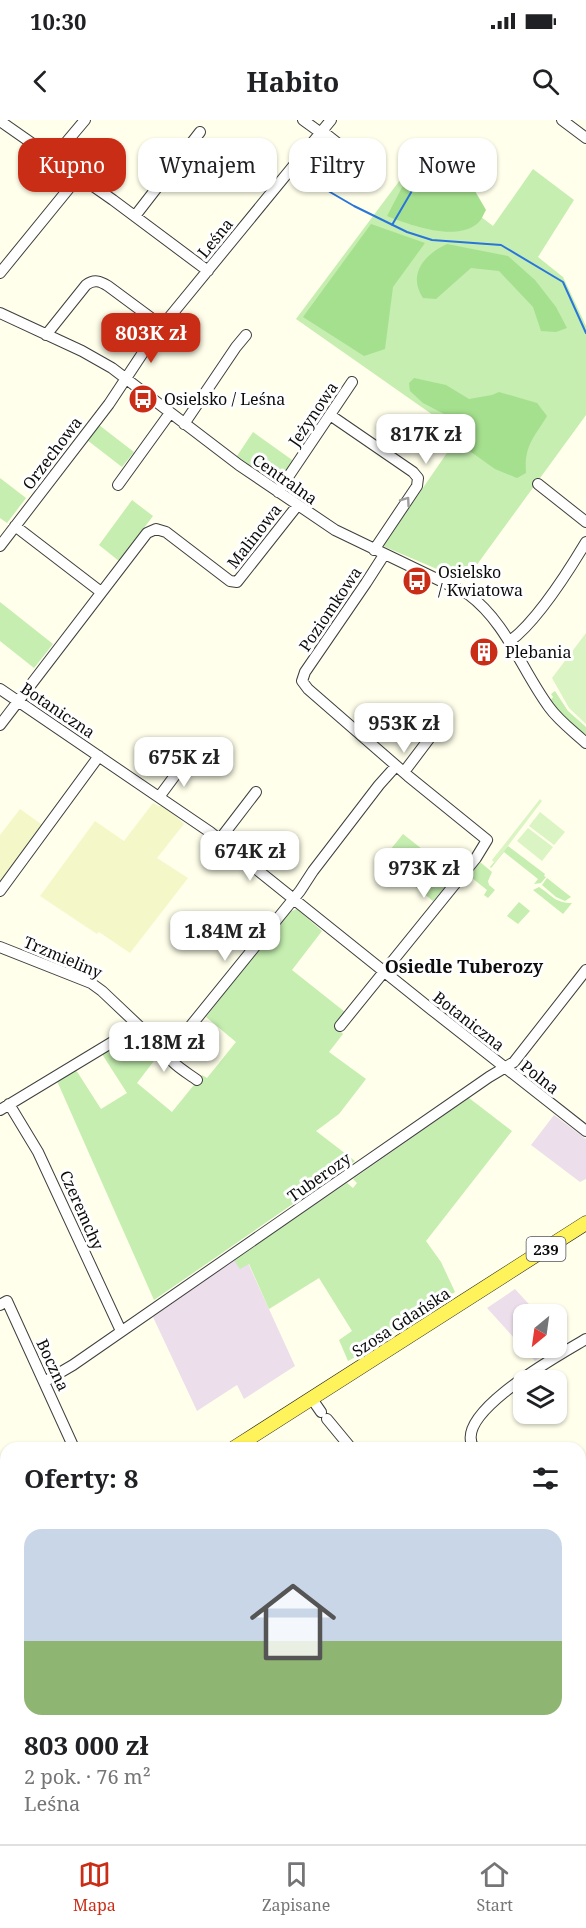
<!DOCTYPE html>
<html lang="pl">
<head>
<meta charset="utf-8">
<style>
	body { margin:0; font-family:"Noto Serif",serif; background:#f2f2f2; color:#202124; height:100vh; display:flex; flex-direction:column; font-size:22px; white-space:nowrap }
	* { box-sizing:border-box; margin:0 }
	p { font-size:20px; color:#757577 }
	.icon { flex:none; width:33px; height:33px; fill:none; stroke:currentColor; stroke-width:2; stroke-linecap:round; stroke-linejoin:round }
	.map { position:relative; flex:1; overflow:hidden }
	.drawer { position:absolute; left:0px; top:1322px; width:586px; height:404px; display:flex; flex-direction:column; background:#fff; border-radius:18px 18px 0 0; box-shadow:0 2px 4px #0004 }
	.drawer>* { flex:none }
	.guide { position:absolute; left:18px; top:18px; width:550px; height:54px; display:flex; gap:12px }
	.needle { width:39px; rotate:209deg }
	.tools { position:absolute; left:513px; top:1184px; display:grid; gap:12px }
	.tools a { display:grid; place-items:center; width:54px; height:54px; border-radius:12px; background:#fff; box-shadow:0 2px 4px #0004; font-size:30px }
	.price { position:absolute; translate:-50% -51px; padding:0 14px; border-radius:12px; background:#fff; color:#222; font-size:20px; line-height:39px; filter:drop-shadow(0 2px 3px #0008) }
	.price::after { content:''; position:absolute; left:50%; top:36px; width:18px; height:14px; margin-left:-9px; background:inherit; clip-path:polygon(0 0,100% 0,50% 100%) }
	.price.current { background:#ca2d16; color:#fff }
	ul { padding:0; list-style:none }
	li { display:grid; align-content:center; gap:12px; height:318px; padding:0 24px }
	li span { display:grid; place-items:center; height:186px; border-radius:18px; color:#555 }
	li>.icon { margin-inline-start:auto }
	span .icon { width:108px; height:108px; fill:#fffc; stroke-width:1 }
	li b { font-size:26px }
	h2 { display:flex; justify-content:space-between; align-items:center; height:72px; padding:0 24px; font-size:26px }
	.tag { padding:0 21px; border-radius:18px; background:#fff; box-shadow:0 2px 4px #0004; font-size:21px; line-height:54px }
	.tag.current { background:#ca2d16; color:#fff }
	.status { display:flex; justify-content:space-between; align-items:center; height:42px; padding:0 30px; background:#fff; direction:ltr }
	.status svg { height:16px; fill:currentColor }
	header { display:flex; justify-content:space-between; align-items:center; height:78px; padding:0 24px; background:#fff; font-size:27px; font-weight:700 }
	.dock { display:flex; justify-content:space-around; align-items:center; height:84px; border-top:2px solid #e0e0e0; background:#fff; font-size:16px; color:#757577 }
	.dock a { display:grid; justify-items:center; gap:3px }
	.dock .current { color:#ca2d16 }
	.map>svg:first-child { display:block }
	.industrial { fill:#ecdfeb }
	.farmland { fill:#f4f8c8 }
	.green { fill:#c5eeb0 }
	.forest { fill:#a5e08e }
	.pitch { fill:#dbf4c3 }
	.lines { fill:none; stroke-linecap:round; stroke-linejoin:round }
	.stream { stroke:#2975db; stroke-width:2 }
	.minor-casing { stroke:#3f3f3f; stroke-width:12 }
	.major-casing { stroke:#1d1d1d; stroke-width:15 }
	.minor { stroke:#fff; stroke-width:10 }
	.major { stroke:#fff35b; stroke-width:14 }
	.oneway { stroke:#9e9e9e }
	.labels { text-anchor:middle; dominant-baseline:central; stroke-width:6; stroke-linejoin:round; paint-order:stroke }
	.shield { fill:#fff; stroke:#555; stroke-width:1.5 }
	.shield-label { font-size:15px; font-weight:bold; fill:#0c0c0c }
	.street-label { font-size:16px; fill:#0c0c0c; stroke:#fff }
	.poi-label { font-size:16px; fill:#0c0c0c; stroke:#fff; text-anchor:start }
	.neighbourhood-label { font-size:18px; font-weight:bold; fill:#0c0c0c; stroke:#fff }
</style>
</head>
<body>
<div class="status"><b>10:30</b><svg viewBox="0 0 49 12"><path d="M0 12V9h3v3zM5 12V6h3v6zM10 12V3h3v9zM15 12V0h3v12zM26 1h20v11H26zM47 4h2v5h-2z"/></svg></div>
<header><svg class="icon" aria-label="back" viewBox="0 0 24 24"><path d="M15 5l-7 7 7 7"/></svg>Habito<svg class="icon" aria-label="search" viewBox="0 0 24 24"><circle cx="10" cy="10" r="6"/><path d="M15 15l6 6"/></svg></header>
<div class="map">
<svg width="586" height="1724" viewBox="0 0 586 1724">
	<rect width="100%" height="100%" fill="#ffffeb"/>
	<path class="industrial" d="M554,995L586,1019V1059L580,1062L531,1025Z
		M234,1140L248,1143L295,1246L244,1279L237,1265L197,1291L153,1197Z
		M515,1169L538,1194H524V1227H556L535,1241L487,1188Z
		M192,1719H290L294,1724H188Z"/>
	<path class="farmland" d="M153,683L158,686H165L184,704L157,738L188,758L130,833L99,812L97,814L40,776L95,701L124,721Z
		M20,689L44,706L0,765V715Z
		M2,1347L6,1353V1463L0,1467V1348Z"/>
	<path class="green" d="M412,44L493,106L533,49L574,80L538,137L563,157L586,206V295L465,461L383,426L460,314L296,199Z
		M99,305L134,332L122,347L87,320Z
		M253,312L295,342L280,362L276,364L237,336Z
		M0,358L26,378L7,403L0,398Z
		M132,380L153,396L119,441L99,425Z
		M0,482L53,524L34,548L0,521Z
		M555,571L568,591L586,607V617L561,597L550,581L553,577L551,574Z
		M403,714L455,755L433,781L382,740Z
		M508,726L545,754L544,756L546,757L541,763L534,764L538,759L504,732L491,748L490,747Z
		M480,742L492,752L488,761L489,765L495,770L488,778L484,775L487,770L472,758L469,762L466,759Z
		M547,758L571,777L565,781L556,777L542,765Z
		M539,767C553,776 555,783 572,783L563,794L533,770Z
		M519,782L530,791L518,804L507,796Z
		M297,789L322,811L292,850L345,892L335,906L343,914L329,932L366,959L339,994L316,1011L355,1041L154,1180L57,961L76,950L101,989L127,973L102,934L129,919L138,918L157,937L137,963L172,992L202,955L207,958L236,922L206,897L287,793Z
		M469,978L512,1011L426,1121L441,1142L455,1172L370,1229L348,1241L339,1220L352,1211L319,1158L269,1189L249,1144L240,1149L234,1140L347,1063L353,1068L357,1063L353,1059Z
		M586,1359V1387L583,1391L586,1394V1414L581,1415V1364Z"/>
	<path class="forest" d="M434,41L475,71L486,90C484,93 482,99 479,102C458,123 410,105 387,96L408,56Z
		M371,104L425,123L393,167L385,229L364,236L303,197Z
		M447,124L508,136L535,160L556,187L567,208L556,212L541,211L533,187L499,151L471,148L436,179L423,178C407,154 425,134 447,124Z
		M414,258L446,265L469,279L492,275L499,272L537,283L547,296C534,318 524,325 526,353L517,358L495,349L464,327L463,313L446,295L423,283L410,271L409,263Z
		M586,1414V1469L581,1463L580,1415Z"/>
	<path class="pitch" d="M586,513V604L569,588L552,558Z
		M540,679L542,681L495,743L492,740Z
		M540,692L565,712L554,725L529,706Z
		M528,708L553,727L542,741L517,721Z"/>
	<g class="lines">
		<path class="stream" d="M306,54L330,72L354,86L407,112L432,120L501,125L563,162L586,213
			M392,105L437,28
			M122,1724L134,1719
			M158,1724L171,1719"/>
		<g class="minor-casing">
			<path id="minor" d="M303,0L321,13
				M562,0L586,18
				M0,1L113,80L208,151
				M322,11L355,37
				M53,38L85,0
				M135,96L200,12
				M0,153L79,56
				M0,193L82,231L112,248L239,345L335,410L468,474C507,503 521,549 549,587C559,601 573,611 586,623
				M46,215L86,165C94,159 100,161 108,166L162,206
				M330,295L413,352L418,358L417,366L374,430
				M184,304L236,227L246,215
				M538,364L586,402
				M118,365L170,293
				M278,372L352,262
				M15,406L101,472
				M0,426L109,284L154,216L331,0
				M510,521C537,501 568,452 586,422
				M0,569L210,712L432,890L586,1011
				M0,605L147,413L156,409L166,412L230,461L237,462L297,386
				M404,652L441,603L447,599
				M159,677L185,642
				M220,719L256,672
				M0,771L99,636
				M0,827L91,863L102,871L158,924L165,926L173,925L180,919L300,771L313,751L379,665L396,646
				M340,906L476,738L487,720L408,656L308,569L302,561L305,552L366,463L384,435
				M165,926C166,942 185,951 197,960
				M9,984L38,1032L121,1211
				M0,990L139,906
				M0,1185L7,1181L74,1328
				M44,1262L73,1245L489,957L514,942L586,850
				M312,1279L321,1292
				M327,1299L351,1328
				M474,1328C450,1294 563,1233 586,1219
				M580,1355L586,1350
				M0,1631L6,1627
				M301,1719L307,1724
				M139,1724L150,1719
				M577,1724L586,1712"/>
		</g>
		<g class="major-casing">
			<path id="major" d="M234,1328L586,1103
				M0,1477L6,1473"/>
		</g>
		<use href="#minor" class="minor"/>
		<use href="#major" class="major"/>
	</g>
	<defs><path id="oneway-chevron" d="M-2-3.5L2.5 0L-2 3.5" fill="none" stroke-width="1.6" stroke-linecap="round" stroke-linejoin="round" transform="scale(1.5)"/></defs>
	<use class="oneway" href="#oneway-chevron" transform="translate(406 381) rotate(-55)"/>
	<defs>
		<g id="bus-disc" transform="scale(1.5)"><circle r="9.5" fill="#ca2d16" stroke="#fff"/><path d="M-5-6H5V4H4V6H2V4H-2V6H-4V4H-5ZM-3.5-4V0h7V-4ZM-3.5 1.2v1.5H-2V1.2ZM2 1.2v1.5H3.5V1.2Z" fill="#fff"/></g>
		<g id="building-disc" transform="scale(1.5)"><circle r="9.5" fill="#ca2d16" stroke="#fff"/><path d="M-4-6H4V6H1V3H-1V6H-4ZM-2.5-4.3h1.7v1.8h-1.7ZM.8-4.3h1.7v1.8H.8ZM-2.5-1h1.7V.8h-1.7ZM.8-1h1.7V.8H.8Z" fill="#fff"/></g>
	</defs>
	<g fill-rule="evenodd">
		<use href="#bus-disc" x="143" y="279"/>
		<use href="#bus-disc" x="417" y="461"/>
		<use href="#building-disc" x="484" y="532"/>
	</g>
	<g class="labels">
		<rect class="shield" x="526.5" y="1117" width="39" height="24" rx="4.5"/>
		<g class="shield-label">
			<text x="546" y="1129">239</text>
		</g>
		<g class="street-label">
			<text transform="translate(215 118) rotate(-51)">Leśna</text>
			<text transform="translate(313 294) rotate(-56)">Jeżynowa</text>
			<text transform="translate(52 333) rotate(-53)">Orzechowa</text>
			<text transform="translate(285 359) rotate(35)">Centralna</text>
			<text transform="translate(254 416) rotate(-52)">Malinowa</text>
			<text transform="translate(330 489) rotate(-56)">Poziomkowa</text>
			<text transform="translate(58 590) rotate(34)">Botaniczna</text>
			<text transform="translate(63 837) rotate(23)">Trzmieliny</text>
			<text transform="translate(469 901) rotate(38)">Botaniczna</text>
			<text transform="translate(540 957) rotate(38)">Polna</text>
			<text transform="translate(319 1057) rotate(-35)">Tuberozy</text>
			<text transform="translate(82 1090) rotate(66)">Czeremchy</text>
			<text transform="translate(401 1202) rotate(-33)">Szosa Gdańska</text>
			<text transform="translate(53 1245) rotate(65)">Boczna</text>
		</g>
		<g class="poi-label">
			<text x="164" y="279">Osielsko / Leśna</text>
			<text x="438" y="452">Osielsko<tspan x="438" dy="18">/ Kwiatowa</tspan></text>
			<text x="505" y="532">Plebania</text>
		</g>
		<g class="neighbourhood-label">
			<text x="464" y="846">Osiedle Tuberozy</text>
		</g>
	</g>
</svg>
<div class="tools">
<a><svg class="needle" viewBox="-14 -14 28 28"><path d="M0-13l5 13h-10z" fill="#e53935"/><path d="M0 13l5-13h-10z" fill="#757577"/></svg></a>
<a><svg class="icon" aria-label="layers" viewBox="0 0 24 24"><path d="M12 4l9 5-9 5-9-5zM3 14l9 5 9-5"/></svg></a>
</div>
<b class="price current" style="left:151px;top:244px">803K zł</b>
<b class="price" style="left:426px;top:345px">817K zł</b>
<b class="price" style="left:404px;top:634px">953K zł</b>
<b class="price" style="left:184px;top:668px">675K zł</b>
<b class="price" style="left:250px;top:762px">674K zł</b>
<b class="price" style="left:424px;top:779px">973K zł</b>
<b class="price" style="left:225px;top:842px">1.84M zł</b>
<b class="price" style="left:164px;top:953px">1.18M zł</b>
<div class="guide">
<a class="tag current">Kupno</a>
<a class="tag">Wynajem</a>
<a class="tag">Filtry</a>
<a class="tag">Nowe</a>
</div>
<section class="drawer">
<h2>Oferty: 8<svg class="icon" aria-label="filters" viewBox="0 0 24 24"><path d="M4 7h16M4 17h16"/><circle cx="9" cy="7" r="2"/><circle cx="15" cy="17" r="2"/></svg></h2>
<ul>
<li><span style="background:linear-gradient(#c9d6e8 60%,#8fb573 0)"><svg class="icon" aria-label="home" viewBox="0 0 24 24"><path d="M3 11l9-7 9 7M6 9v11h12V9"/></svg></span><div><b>803 000 zł</b><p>2 pok. · 76 m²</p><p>Leśna</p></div></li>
</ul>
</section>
</div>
<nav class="dock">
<a class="current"><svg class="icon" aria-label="map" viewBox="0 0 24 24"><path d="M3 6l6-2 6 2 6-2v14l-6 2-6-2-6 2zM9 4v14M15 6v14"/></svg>Mapa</a>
<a><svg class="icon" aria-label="saved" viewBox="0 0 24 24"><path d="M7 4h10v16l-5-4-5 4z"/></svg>Zapisane</a>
<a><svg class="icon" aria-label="home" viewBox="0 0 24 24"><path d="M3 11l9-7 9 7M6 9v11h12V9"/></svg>Start</a>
</nav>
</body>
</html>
